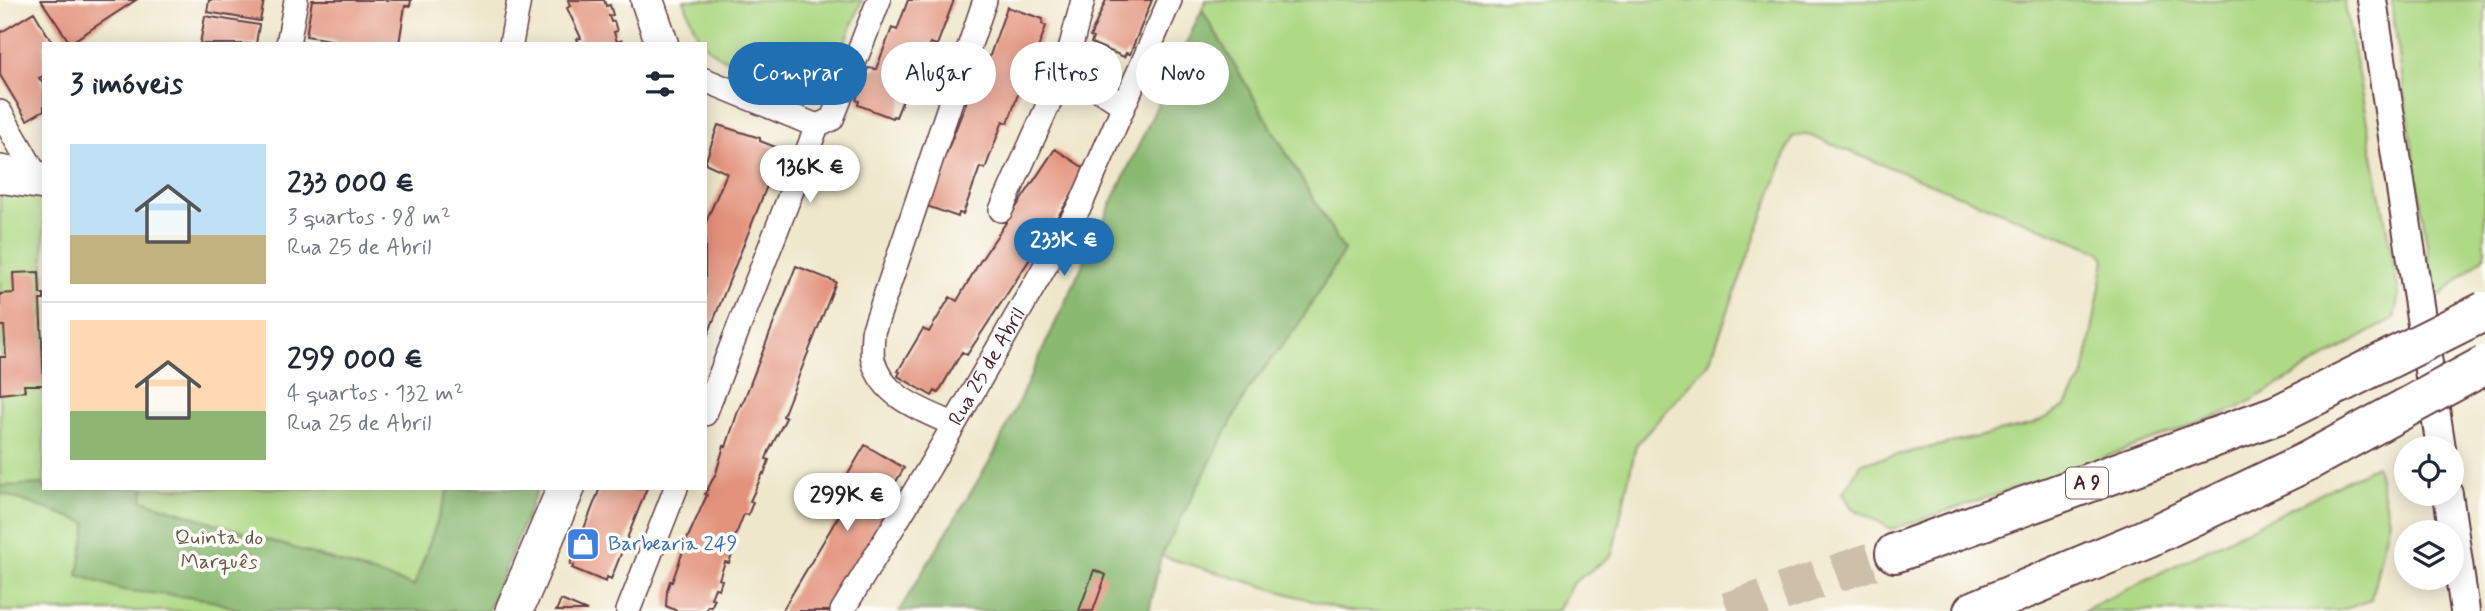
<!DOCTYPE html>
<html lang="pt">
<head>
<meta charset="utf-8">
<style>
	body { margin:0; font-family:Mynerve,sans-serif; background:#f2f2f3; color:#1f2937; height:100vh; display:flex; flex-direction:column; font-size:26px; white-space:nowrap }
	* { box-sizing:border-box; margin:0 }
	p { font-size:23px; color:#747a83 }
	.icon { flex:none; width:38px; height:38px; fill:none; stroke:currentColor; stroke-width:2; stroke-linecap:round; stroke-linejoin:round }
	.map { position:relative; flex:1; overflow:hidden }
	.side { position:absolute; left:42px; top:42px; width:665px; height:448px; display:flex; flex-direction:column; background:#fff; border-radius:0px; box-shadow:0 4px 18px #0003 }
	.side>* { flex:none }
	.guide { position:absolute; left:728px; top:42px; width:665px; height:63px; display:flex; gap:14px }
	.tools { position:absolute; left:2394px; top:436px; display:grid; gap:14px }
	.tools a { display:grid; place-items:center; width:70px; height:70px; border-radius:50%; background:#fff; box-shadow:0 4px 18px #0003; font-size:35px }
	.price { position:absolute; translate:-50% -60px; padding:0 16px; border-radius:24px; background:#fff; color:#222; font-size:23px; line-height:46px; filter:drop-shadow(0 2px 4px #0008) }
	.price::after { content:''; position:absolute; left:50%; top:42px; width:21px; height:16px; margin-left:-10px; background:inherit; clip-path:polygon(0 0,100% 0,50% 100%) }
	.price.selected { background:#1f6fb2; color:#fff }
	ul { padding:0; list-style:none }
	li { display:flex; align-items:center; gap:21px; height:175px; padding:0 28px }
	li+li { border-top:2px solid #e0e1e3 }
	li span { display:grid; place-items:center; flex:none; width:196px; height:140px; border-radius:0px; color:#555 }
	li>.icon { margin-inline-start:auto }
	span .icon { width:84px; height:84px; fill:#fffc; stroke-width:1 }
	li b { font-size:30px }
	h2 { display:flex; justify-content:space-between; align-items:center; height:84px; padding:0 28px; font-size:30px }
	.tag { padding:0 24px; border-radius:32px; background:#fff; box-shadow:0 4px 18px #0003; font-size:24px; line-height:63px }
	.tag.selected { background:#1f6fb2; color:#fff }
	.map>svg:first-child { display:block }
	.green { fill:#aed985; stroke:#7c7c58; stroke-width:2 }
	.forest { fill:#8ab972; stroke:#6a6c4e; stroke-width:2 }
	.building { fill:#e3927c }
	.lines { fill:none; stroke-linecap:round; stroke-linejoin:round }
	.motorway-tunnel { stroke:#cebfab; stroke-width:38; stroke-dasharray:38 19; stroke-linecap:butt }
	.minor-casing { stroke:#633d43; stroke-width:26 }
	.tertiary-casing { stroke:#633d43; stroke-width:32 }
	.secondary-casing { stroke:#633d43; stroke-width:35 }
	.primary-casing { stroke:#633d43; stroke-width:40 }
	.motorway-casing { stroke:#633d43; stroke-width:42 }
	.minor { stroke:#fff; stroke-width:23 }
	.tertiary { stroke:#fff; stroke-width:28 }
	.secondary { stroke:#fff; stroke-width:32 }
	.primary { stroke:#fff; stroke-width:37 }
	.motorway { stroke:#fff; stroke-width:38 }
	.motorway-bridge-casing { stroke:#633d43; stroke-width:42; stroke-linecap:butt }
	.motorway-bridge { stroke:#fff; stroke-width:38 }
	.labels { text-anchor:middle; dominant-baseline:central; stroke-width:7; stroke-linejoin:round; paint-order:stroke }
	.shield { fill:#fdfcf7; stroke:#806168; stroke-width:2 }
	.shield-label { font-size:19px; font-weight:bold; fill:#4a1f2b }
	.street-label { font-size:21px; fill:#4a1f2b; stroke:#fdfcf7 }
	.park-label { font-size:21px; fill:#685746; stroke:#fdfcf7 }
	.shop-label { font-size:21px; fill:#366cbe; stroke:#fdfcf7; text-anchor:start }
</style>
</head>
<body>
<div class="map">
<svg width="2485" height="611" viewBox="0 0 2485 611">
	<rect width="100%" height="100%" fill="#fdfcf7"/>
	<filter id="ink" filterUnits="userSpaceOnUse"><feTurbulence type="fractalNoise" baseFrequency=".0143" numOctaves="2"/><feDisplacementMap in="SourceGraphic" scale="14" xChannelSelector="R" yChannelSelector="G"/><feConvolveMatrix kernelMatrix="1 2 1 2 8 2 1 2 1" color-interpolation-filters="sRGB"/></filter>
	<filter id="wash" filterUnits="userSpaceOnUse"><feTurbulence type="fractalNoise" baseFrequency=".00686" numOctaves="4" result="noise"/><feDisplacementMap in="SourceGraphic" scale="28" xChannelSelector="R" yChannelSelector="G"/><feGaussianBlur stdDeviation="1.57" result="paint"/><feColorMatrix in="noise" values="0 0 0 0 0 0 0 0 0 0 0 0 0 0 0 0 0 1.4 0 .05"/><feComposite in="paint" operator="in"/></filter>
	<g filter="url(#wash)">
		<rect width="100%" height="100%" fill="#efe7cb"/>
		<path class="green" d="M684,0H862L824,96L723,58C697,44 694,28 684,0Z
			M1206,0H2344L2399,294L2394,318L2238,408L2070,470L1892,529L1852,508L1843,493L1862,463L2034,424L2065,407L2084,375L2105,259L2099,251L1806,134L1792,137L1709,363L1636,445L1612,555L1572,584L1557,611H1346L1161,556L1249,388L1298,325L1344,251L1202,10Z
			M2391,0H2485V256L2435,300Z
			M0,186L44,196V488H538L488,611H0Z
			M2376,466L2389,519L2371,600L2338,611H2083Z"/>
		<path class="forest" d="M1202,10L1344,251L1298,325L1249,388L1161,556L1149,611H899L994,454Z
			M44,484V488H145L142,500L414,586L449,488H538L488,611H245L205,599L122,590L78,575L87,523L0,493V486Z"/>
		<g id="blocks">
			<path class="building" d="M41,0H136L70,43Z
				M209,0H264L260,21L207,12Z
				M312,0H411L410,6H405L399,44H354L306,36Z
				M568,0H604L606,6L610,5L613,15L609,16L611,22L614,21L617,31L614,32L617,42L622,40L623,44H579L577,39L581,38L567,8L570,6Z
				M908,0H954L937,45L930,43L915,83L910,82L896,117L893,116L892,118L858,105L859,101L856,100L868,68L876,69L892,28L897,30Z
				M1106,0H1152L1130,54L1126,53L1124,57L1091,43L1093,38L1090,37Z
				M1007,7L1043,19L1042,24L1046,26L1028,76L1025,74L1008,123L1003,121L985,169L980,167L963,214L959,213L958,217L921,204L940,152L946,154L983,59L988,61Z
				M34,12L53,44H44V76L39,78L44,85V110L27,120L0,75V33Z
				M205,16L259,25L256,44H200Z
				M718,125L760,138V141L778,148L776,151L780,153L705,342V224L727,173L705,163Z
				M1055,149L1087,170L1085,175L967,355L962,352L938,393L935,391L932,396L898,376L900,372L898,371L923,329L929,332L950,297L957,301L979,263Z
				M796,266L836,282L783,416L786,418L769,451L766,459L769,460L764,474L763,473L750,501L753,502L748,515L744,514L731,547L734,548L729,563L725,562L719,579L722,580L719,589L715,588L711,598L715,599L711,607L708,606L706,611H677L666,606L667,590L670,581L672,582L688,537L707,495L705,494L716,473L724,446L726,447L738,411L741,404L742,405Z
				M39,272L40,294H44V300H40L44,385H24L25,391L0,394V357H6L4,326H0V294L14,293L13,273Z
				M865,445L904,468L878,512L886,516L830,611H782L851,495L840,488Z
				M600,488H647L611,579L607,577L606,582L572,568L574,565L570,564Z
				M1094,570L1106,575L1093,611H1079Z
				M561,600L587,611H556Z"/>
		</g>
	</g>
	<g filter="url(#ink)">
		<use href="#blocks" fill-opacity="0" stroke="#633d43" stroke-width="2"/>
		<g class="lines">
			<path class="motorway-tunnel" d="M1728,611L1895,553"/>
			<g class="minor-casing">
				<g id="minor">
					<path d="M288,44L296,0"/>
					<path d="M511,44L519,0"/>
					<path d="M1066,65L1087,82L1123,105"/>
					<path d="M705,80L817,126L705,414"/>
					<path d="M0,112L39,180"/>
					<path d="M817,126L832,119L879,0"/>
					<path d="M1001,210L1066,65L1083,0"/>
					<path d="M953,424C922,410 882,397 873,360C871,352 873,341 873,332L985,0"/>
					<path d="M628,611L676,488"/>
					<path id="s1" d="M842,611L929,468L1081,204L1170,0"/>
				</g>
			</g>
			<g class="tertiary-casing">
				<path id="tertiary" d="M2372,0L2441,448
					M2448,494L2465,611"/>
			</g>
			<g class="secondary-casing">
				<path id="secondary" d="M647,0L662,44"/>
			</g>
			<g class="primary-casing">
				<path id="primary" d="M0,174L44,181
					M514,611L566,488"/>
			</g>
			<g class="motorway-casing">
				<path id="motorway" d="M1895,553L2279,414
					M1973,611L2147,538L2306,462"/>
			</g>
			<use href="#minor" class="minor"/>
			<use href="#tertiary" class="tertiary"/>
			<use href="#secondary" class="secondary"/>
			<use href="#primary" class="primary"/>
			<use href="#motorway" class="motorway"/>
			<g class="motorway-bridge-casing">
				<path id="motorway-bridge" d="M2279,414L2485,311
					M2306,462L2485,365"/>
			</g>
			<use href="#motorway-bridge" class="motorway-bridge"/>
		</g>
	</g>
	<defs>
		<g id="shop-square" transform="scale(1.75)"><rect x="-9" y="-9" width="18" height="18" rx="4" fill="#3f7fe0" stroke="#fdfcf7"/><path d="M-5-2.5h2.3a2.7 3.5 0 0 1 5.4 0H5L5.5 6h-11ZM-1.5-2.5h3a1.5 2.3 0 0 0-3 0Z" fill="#fff"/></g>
	</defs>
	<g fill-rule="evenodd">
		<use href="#shop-square" x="583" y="544"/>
	</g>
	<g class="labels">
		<rect class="shield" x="2066" y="467.5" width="42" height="31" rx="5"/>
		<g class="shield-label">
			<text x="2087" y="483">A 9</text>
		</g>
		<g class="street-label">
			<text stroke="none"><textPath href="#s1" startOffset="284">Rua 25 de Abril</textPath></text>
		</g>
		<g class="park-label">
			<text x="219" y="538">Quinta do<tspan x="219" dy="24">Marquês</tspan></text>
		</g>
		<g class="shop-label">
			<text x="608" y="544">Barbearia 249</text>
		</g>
	</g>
</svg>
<div class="tools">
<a><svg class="icon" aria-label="locate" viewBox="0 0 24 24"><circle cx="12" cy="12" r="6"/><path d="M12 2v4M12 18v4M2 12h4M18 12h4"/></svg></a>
<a><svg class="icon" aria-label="layers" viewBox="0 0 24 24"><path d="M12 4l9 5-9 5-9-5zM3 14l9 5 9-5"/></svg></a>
</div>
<b class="price" style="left:810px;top:205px">136K €</b>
<b class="price selected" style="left:1064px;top:278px">233K €</b>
<b class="price" style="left:847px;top:533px">299K €</b>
<div class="guide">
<a class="tag selected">Comprar</a>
<a class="tag">Alugar</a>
<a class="tag">Filtros</a>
<a class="tag">Novo</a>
</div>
<section class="side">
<h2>3 imóveis<svg class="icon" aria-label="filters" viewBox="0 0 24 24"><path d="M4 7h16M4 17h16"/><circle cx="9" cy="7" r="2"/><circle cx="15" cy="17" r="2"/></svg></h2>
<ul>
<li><span style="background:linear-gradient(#bfe0f5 65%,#c2b280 0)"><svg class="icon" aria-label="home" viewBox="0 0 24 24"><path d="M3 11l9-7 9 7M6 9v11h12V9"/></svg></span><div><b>233 000 €</b><p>3 quartos · 98 m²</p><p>Rua 25 de Abril</p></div></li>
<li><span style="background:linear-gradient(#ffd9b3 65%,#8fb573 0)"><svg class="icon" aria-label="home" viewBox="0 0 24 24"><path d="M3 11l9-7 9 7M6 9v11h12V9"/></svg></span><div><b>299 000 €</b><p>4 quartos · 132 m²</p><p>Rua 25 de Abril</p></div></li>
</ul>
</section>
</div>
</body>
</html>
